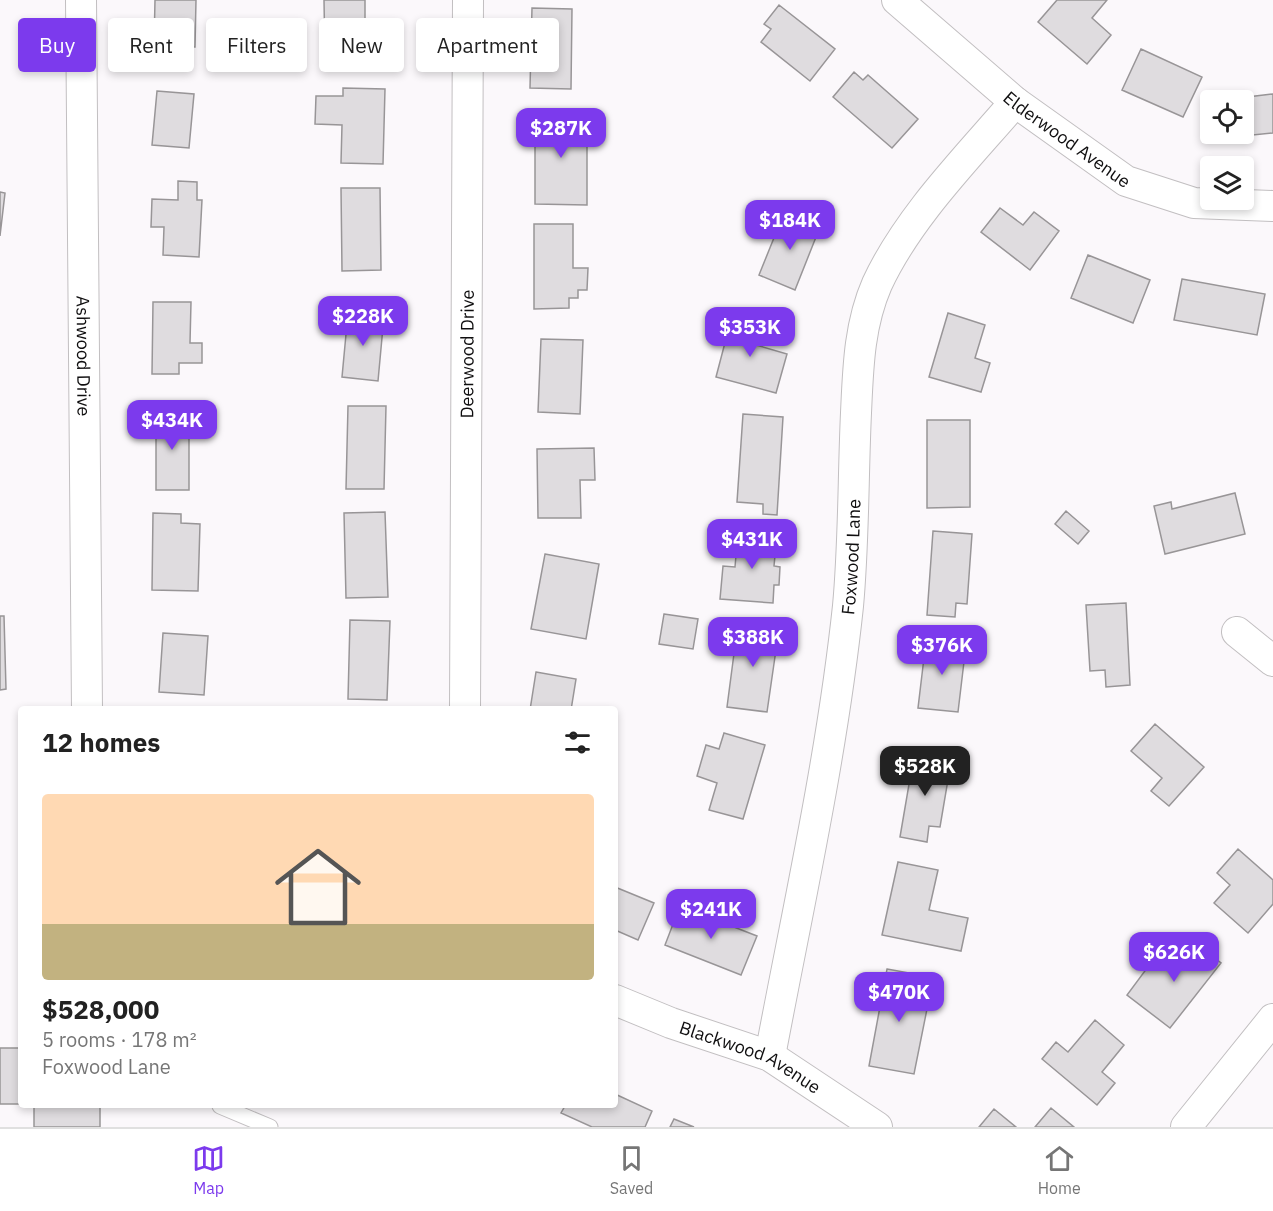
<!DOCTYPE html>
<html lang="en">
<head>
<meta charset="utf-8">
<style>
	body { margin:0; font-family:"IBM Plex Sans",sans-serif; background:#f2f2f2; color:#222; height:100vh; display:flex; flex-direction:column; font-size:22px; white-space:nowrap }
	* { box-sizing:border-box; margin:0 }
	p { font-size:20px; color:#767676 }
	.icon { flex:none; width:33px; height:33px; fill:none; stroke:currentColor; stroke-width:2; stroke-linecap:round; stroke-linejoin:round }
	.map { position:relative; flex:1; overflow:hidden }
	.panel { position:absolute; left:18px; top:706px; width:600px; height:402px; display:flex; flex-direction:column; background:#fff; border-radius:6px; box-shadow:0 3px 9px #0003 }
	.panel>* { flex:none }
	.top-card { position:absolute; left:18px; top:18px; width:600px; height:54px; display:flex; gap:12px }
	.buttons { position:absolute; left:1200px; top:90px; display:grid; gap:12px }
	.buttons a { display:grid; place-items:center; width:54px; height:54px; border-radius:6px; background:#fff; box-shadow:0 3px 9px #0003; font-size:30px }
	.price { position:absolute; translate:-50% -51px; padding:0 14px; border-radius:12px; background:#7c3aed; color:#fff; font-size:20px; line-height:39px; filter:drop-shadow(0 2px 3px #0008) }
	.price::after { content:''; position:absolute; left:50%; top:36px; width:18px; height:14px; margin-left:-9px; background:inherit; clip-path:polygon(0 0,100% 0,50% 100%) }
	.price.active { background:#222; color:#fff }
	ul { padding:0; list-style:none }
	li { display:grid; align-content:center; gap:12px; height:318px; padding:0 24px }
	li+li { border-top:2px solid #e0e0e0 }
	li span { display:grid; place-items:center; height:186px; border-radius:6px; color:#555 }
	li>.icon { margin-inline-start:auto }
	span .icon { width:108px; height:108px; fill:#fffc; stroke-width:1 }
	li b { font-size:26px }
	h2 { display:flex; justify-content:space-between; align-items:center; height:72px; padding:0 24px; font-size:26px }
	.pill { padding:0 21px; border-radius:6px; background:#fff; box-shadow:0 3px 9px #0003; font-size:21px; line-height:54px }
	.pill.active { background:#7c3aed; color:#fff }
	.tab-bar { display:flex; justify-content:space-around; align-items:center; height:84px; border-top:2px solid #e0e0e0; background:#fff; font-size:16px; color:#767676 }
	.tab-bar a { display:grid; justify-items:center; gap:3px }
	.tab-bar .active { color:#7c3aed }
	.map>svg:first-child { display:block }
	.building { fill:#dfdcdf; stroke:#989597; stroke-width:1.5 }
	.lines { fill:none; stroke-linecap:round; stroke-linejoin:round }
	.service-casing { stroke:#c2bfc1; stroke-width:17 }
	.minor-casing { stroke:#c2bfc1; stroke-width:32 }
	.service { stroke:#fff; stroke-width:15 }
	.minor { stroke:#fff; stroke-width:30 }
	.labels { text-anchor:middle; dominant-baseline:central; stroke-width:6; stroke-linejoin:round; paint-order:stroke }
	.street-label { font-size:18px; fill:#0f0e0f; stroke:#fbf8fb }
</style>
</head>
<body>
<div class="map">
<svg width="1273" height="1127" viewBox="0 0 1273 1127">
	<rect width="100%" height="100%" fill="#fbf8fb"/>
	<path class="building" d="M155,0H196L195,47L154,46Z
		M324,0H365V24H394V57L325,59Z
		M1057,0H1107L1092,18L1111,35L1087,64L1038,22Z
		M779,5L835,49L810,81L761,42L771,29L764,24Z
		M532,8L572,9L571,89L530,88Z
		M1141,49L1202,77L1183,117L1122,90Z
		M854,72L863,80L868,75L918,119L892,148L833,97Z
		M343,88L385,89L383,164L341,163L342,125L315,124L316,96H343Z
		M157,91L194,94L189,148L152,145Z
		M1273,94V133L1243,136L1244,100H1239V98Z
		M535,114H587V205L535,204Z
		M178,181L197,182V200H202L199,257L163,255L164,227H151L152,199L178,200Z
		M341,188H380L381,270L342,271Z
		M0,192L5,193L0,236Z
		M1000,208L1023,225L1034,212L1059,231L1030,270L981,232Z
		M784,213L820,227L795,290L759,275Z
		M534,224H573V268H588L587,290H578V298H569V308L534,309Z
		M1088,255L1150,280L1133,323L1071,298Z
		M1182,279L1265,294L1257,335L1174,320Z
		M153,302H191L190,343H202V363H179V374H152Z
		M348,313L384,316L378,381L342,377Z
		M948,313L985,325L975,358L990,363L981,392L929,377Z
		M732,316L761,324L756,345L787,354L776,393L716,377Z
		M541,339L583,340L580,414L538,412Z
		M348,406H386L384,489H346Z
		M156,412H189V490H156Z
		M743,414L783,417L777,515L763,514V504L737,502Z
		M927,420H970V507L927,508Z
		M594,448L595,480H580L581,518H538L537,449Z
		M1235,493L1245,534L1165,554L1154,506L1171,502L1172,509Z
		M1066,511L1089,531L1078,544L1055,524Z
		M385,512L388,597L346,598L344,513Z
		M153,513L181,514V523L200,524L198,591L152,590Z
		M933,531L972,534L967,604L956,603L955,617L927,615Z
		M738,532L777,535L774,566L780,567L779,585H774L773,603L720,599L723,566L735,567Z
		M545,554L599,564L586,639L531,629Z
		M1126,603L1130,685L1106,687L1105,670L1090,671L1086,605Z
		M664,614L698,619L693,649L659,644Z
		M0,616H4L6,689L0,690Z
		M350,620L390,621L387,700L348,699Z
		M738,623L779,629L767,712L727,707Z
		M163,633L208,636L204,695L159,692Z
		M926,641L966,645L958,712L918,708Z
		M536,672L576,679L571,710H530Z
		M1155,724L1204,767L1169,806L1151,791L1162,778L1131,751Z
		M724,733L765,745L743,819L709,810L717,783L697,776L706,745L719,749Z
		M914,755L951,762L940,827L929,826L927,842L900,837Z
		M1238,849L1273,880V904L1248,933L1214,903L1230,885L1217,873Z
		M898,862L938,870L929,910L968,918L961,951L882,935Z
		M615,887L654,903L638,940L615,930Z
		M680,906L757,936L741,975L665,945Z
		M1189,938L1221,963L1170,1028L1127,995L1153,960L1165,969Z
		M887,969L926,976L920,1008L927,1009L914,1074L869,1066Z
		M1095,1020L1124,1045L1102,1072L1115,1083L1097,1105L1042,1059L1056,1042L1068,1052Z
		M0,1048H21V1104H0Z
		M615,1094L652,1111L645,1127H592L561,1113L565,1106H615Z
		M34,1106H100V1127H34Z
		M1051,1108L1074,1127H1035Z
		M994,1109L1016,1127H979Z
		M674,1119L694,1127H670Z"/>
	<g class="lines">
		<g class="service-casing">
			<path id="service" d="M220,1106L270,1127"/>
		</g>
		<g class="minor-casing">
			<g id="minor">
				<path id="s1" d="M81,0L87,710"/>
				<path id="s2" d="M897,0L1015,102L1126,181L1194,203L1273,206"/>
				<path d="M1237,632L1273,661"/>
				<path id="s3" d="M465,710L468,0"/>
				<path id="s4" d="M615,1000L671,1023L770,1056L877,1127"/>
				<path id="s5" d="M770,1056C798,907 832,757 848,606C854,542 853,477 856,413C858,369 859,325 877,284C908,217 967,158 1015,102"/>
				<path d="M1186,1127L1273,1019"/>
			</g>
		</g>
		<use href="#service" class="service"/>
		<use href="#minor" class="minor"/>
	</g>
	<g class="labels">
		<g class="street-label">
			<text stroke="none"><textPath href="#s2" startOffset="220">Elderwood Avenue</textPath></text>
			<text stroke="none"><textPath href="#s1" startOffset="356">Ashwood Drive</textPath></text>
			<text stroke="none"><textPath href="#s3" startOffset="356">Deerwood Drive</textPath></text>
			<text stroke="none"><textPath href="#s5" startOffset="506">Foxwood Lane</textPath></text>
			<text stroke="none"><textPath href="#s4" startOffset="147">Blackwood Avenue</textPath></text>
		</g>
	</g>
</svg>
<div class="buttons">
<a><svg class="icon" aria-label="locate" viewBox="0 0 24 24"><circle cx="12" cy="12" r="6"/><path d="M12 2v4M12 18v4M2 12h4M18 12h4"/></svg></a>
<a><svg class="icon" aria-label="layers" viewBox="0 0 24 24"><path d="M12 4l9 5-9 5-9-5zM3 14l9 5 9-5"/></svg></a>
</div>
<b class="price" style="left:561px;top:159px">$287K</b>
<b class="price" style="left:790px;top:251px">$184K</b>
<b class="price" style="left:363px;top:347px">$228K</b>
<b class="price" style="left:750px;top:358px">$353K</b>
<b class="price" style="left:172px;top:451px">$434K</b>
<b class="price" style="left:752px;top:570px">$431K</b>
<b class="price" style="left:753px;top:668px">$388K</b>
<b class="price" style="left:942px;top:676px">$376K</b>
<b class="price active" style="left:925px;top:797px">$528K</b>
<b class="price" style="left:711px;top:940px">$241K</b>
<b class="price" style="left:1174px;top:983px">$626K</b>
<b class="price" style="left:899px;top:1023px">$470K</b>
<div class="top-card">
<a class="pill active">Buy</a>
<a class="pill">Rent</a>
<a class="pill">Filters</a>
<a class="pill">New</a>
<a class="pill">Apartment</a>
</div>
<section class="panel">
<h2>12 homes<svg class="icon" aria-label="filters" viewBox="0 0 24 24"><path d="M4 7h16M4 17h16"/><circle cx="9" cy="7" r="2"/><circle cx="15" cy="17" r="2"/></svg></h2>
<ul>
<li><span style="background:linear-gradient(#ffd9b3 70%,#c2b280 0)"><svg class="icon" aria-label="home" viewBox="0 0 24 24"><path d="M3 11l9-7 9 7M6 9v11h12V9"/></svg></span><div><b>$528,000</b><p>5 rooms · 178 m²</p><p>Foxwood Lane</p></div></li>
</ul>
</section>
</div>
<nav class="tab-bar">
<a class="active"><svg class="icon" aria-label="map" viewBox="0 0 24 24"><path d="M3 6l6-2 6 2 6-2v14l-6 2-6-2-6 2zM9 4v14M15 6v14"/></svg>Map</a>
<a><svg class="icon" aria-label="saved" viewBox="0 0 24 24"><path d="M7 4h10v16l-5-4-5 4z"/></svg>Saved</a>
<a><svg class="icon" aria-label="home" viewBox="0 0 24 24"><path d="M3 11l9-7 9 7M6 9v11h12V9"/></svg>Home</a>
</nav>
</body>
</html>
